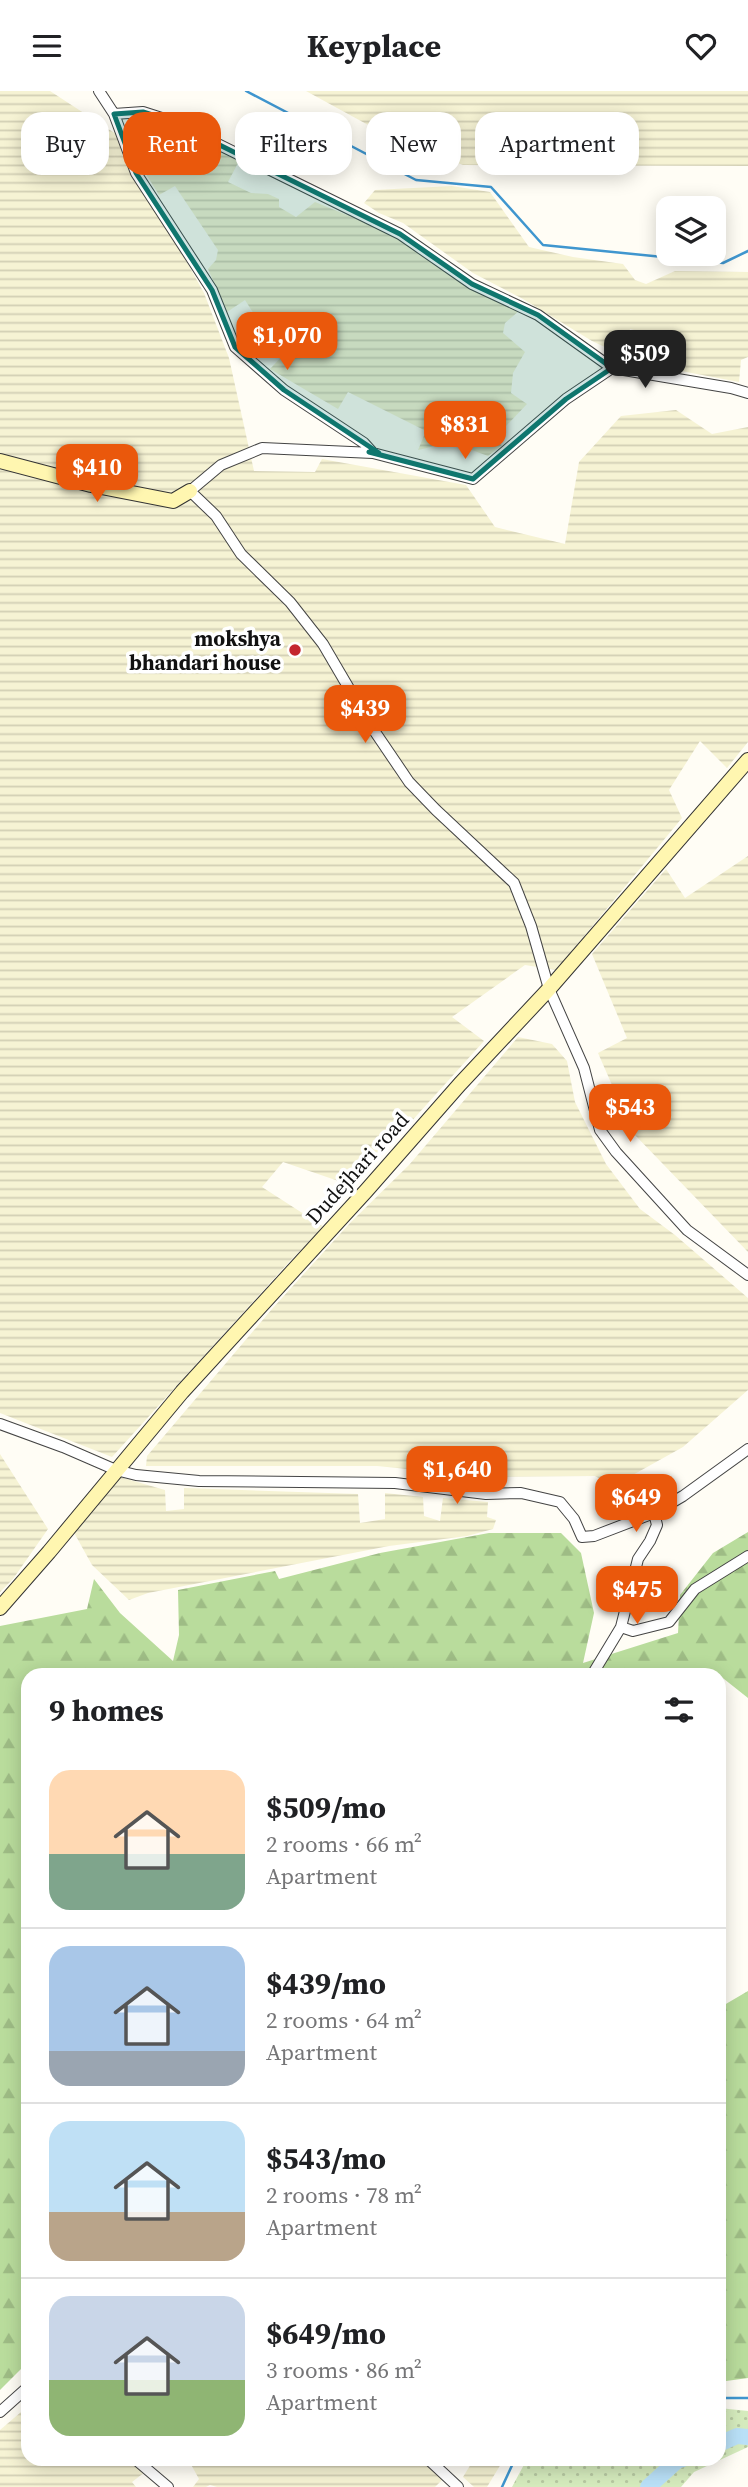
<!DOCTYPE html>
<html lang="en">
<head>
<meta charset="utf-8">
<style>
	body { margin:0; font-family:"Source Serif 4",serif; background:#f2f2f2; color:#202124; height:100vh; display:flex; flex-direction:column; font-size:26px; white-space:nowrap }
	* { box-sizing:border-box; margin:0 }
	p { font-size:23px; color:#757577 }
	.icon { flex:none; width:38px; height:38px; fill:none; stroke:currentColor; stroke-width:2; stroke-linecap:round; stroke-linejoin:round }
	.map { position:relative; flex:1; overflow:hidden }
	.details { position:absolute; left:21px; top:1577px; width:705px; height:798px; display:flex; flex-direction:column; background:#fff; border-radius:21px; box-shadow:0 4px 18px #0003 }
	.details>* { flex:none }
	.hud { position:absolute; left:21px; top:21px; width:707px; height:63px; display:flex; gap:14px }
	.tools { position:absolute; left:656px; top:105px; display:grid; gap:14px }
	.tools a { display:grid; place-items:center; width:70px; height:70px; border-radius:14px; background:#fff; box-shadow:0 4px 18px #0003; font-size:35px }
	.price { position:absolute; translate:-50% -60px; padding:0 16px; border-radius:14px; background:#ea580c; color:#fff; font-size:23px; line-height:46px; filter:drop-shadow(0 2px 4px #0008) }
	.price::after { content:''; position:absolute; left:50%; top:42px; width:21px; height:16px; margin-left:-10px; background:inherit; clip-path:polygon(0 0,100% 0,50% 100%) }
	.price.on { background:#222; color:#fff }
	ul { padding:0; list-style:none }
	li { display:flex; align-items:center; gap:21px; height:175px; padding:0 28px }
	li+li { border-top:2px solid #e0e0e0 }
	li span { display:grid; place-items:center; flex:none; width:196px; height:140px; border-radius:21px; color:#555 }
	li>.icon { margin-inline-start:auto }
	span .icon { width:84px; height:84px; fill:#fffc; stroke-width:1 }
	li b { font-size:30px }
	h2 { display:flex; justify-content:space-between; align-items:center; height:84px; padding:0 28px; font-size:30px }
	.pill { padding:0 24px; border-radius:21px; background:#fff; box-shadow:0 4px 18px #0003; font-size:24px; line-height:63px }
	.pill.on { background:#ea580c; color:#fff }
	header { display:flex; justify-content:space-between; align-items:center; height:91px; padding:0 28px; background:#fff; font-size:32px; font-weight:700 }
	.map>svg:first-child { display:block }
	.farmland { fill:url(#farmland-rules) }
	.grass { fill:url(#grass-dots) }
	.forest { fill:url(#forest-firs) }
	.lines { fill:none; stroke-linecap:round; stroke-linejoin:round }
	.stream { stroke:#3f96cf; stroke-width:2.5 }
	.river { stroke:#b9e0f7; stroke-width:16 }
	.street-casing { stroke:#444; stroke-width:12 }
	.secondary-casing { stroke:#333; stroke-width:16 }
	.street { stroke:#fff; stroke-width:10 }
	.secondary { stroke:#fff6b0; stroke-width:14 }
	.marked { fill:#0f766e; fill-opacity:0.2; stroke:#0f766e; stroke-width:5; stroke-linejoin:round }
	.poi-dot { fill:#c4262e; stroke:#fff; stroke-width:2.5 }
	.labels { text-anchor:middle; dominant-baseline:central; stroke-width:7; stroke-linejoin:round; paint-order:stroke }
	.poi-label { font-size:21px; font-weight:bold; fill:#111; stroke:#fff; text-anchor:end }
	.street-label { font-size:21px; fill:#111; stroke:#fff }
</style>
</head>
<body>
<header><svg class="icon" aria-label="menu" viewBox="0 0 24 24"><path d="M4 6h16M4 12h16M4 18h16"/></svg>Keyplace<svg class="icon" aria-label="heart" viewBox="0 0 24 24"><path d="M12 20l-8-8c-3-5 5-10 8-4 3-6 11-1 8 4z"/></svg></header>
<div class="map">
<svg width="748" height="2396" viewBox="0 0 748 2396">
	<defs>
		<pattern id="farmland-rules" width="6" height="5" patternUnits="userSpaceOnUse" patternTransform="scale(1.75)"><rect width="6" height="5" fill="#f6f3d4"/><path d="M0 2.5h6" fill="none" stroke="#d2cfb5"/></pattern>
		<pattern id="grass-dots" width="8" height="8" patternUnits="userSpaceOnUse" patternTransform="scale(1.75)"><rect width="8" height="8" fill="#d5ebbd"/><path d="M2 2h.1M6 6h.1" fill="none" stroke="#b6c8a1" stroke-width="1.8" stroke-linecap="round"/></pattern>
		<pattern id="forest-firs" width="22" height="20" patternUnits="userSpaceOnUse" patternTransform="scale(1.75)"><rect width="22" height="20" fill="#b9dc9c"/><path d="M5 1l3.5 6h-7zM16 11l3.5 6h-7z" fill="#9ebc85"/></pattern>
	</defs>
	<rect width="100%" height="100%" fill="#fffdf5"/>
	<path class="farmland" d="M0,0H50L116,43L204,202L229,267L254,380L315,381L322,368L466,394L495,436L565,453L579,371L621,325L676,319L712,343L748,336V651L727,677L700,650L669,699L682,727L556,879L525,874L452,926L484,950L353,1095L283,1071L262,1096L324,1136L290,1170L112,1366L0,1322Z
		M306,0H748V75L463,74L392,47Z
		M149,29L239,70L228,91L251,102L268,103L279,108V116L296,126L315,111L401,146L520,219L505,232L503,242L525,261L513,282L511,302L527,313L506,335L496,331L490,344L502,354L488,365L464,356L435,355L418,359L426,340L348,301L338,318L270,278L286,261L260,244L251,252L241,246L250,243L259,231L245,209L227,221L208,178L216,169L218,159L175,95L159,104L133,62L131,56L132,40Z
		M452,95L490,101L529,156L573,166L623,173L635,189L646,193L675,180L748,181V266L741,269L739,291L655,275L666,262L667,248L630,238L626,266L592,250L523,208L473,182L403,132L379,122L364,112L375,99Z
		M748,765V1161L633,1042L598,962L627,947L592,863L666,778L685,807Z
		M518,946L552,953L567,970L575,1011L606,1073L640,1118L675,1144L748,1207V1299L683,1356L613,1395L595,1385L488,1386L377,1375H146L147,1365L272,1218L350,1132L409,1074Z
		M0,1363L48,1438L13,1488L0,1501Z
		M120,1386L165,1399L166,1420L184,1418V1397L358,1403L360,1432L385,1428V1402L423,1406L424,1425L440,1430L443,1407L488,1411L487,1426L496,1429L493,1438L467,1445L389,1455L148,1502L129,1509L92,1474L72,1438Z
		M28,2315V2368H111L116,2375L130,2368L145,2381L132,2391L136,2396H0V2339Z
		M188,2368H423L445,2386L435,2396H217L210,2394L206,2396H193L199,2388Z
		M474,2368H504L487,2396H474L463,2386Z"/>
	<path class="grass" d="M719,2317L748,2320V2356L694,2381L681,2396H512L527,2368H719Z"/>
	<path class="forest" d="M748,1441V1607L719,1584H28V2271L0,2299V1535L87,1518L94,1488L120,1522L173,1570L179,1544L178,1499L275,1480L279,1488L380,1462L489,1442H561L581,1462L594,1522L583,1572L678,1542L680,1504L713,1462Z
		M748,1900V2287L719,2291V1917Z"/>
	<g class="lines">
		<path class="stream" d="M246,0L416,89L491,96L543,154L723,172L748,160
			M719,2307H748
			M502,2396L515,2368"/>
		<path class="river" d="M719,2353L737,2345L748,2346
			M648,2396L677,2370L683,2368"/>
		<g class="street-casing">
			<path id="street" d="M99,0L114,23L136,82L212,199L235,256L284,299L364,352L373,362L262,357L221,374L190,400L216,425L241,463L290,511L323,553L371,635L409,691L436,719L514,792L531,835L549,898L584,977L600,1039L616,1061L687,1139L748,1184
				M114,23L143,21L171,30L400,143L472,193L538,224L612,277
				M369,361L473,388L566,308L612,277L731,297L748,302
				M0,1333L63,1356L116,1379L136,1384L199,1390L395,1392L486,1403L521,1402L560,1411L574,1428L582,1446L594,1445L654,1422L683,1405L748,1358
				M621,1536L633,1540L669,1531L695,1498L748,1465
				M592,1584L621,1536L638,1468L650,1450L657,1434L654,1422
				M0,2321L28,2296
				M135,2368L168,2396
				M428,2368L458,2396"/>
		</g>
		<g class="secondary-casing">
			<path id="secondary" d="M0,370L91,394L173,410L190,400
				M0,1517L49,1461L182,1301L366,1100L460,993L549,898L748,669"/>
		</g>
		<use href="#street" class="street"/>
		<use href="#secondary" class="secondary"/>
	</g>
	<path class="marked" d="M143,21L171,30L400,143L472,193L538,224L612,277L566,308L473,388L369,361L379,362L284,299L235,256L212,199L136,82L114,23Z"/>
	<circle class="poi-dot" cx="295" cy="559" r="7"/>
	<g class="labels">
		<g class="poi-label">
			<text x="281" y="547">mokshya<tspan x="281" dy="24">bhandari house</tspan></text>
		</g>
		<g class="street-label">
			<text transform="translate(357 1077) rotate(-48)">Dudejhari road</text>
		</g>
	</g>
</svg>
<div class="tools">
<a><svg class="icon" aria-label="layers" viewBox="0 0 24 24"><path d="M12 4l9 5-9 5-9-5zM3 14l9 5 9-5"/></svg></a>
</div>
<b class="price" style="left:287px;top:281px">$1,070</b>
<b class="price on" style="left:645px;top:299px">$509</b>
<b class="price" style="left:465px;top:370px">$831</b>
<b class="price" style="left:97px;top:413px">$410</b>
<b class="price" style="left:365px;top:654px">$439</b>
<b class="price" style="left:630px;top:1053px">$543</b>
<b class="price" style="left:457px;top:1415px">$1,640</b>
<b class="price" style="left:636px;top:1443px">$649</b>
<b class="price" style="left:637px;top:1535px">$475</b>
<div class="hud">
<a class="pill">Buy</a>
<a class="pill on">Rent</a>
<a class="pill">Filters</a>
<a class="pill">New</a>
<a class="pill">Apartment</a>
</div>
<section class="details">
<h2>9 homes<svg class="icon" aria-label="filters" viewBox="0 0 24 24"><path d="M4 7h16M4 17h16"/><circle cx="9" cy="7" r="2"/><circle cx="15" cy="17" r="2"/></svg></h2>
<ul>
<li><span style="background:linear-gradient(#ffd9b3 60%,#7fa58c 0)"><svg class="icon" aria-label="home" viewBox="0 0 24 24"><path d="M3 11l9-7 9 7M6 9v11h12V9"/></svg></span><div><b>$509/mo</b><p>2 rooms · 66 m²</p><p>Apartment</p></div></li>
<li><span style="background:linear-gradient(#a9c7e8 75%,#9aa5b1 0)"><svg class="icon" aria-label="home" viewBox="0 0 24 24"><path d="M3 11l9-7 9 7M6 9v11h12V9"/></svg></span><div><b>$439/mo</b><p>2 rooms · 64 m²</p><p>Apartment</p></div></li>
<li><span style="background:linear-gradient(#bfe0f5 65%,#b9a48a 0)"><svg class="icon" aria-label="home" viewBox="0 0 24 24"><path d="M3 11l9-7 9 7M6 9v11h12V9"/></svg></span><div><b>$543/mo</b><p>2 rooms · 78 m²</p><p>Apartment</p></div></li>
<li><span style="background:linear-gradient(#c9d6e8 60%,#8fb573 0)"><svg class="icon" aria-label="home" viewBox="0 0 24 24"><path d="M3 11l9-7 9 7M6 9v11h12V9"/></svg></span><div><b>$649/mo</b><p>3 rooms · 86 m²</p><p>Apartment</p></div></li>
</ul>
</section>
</div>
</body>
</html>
